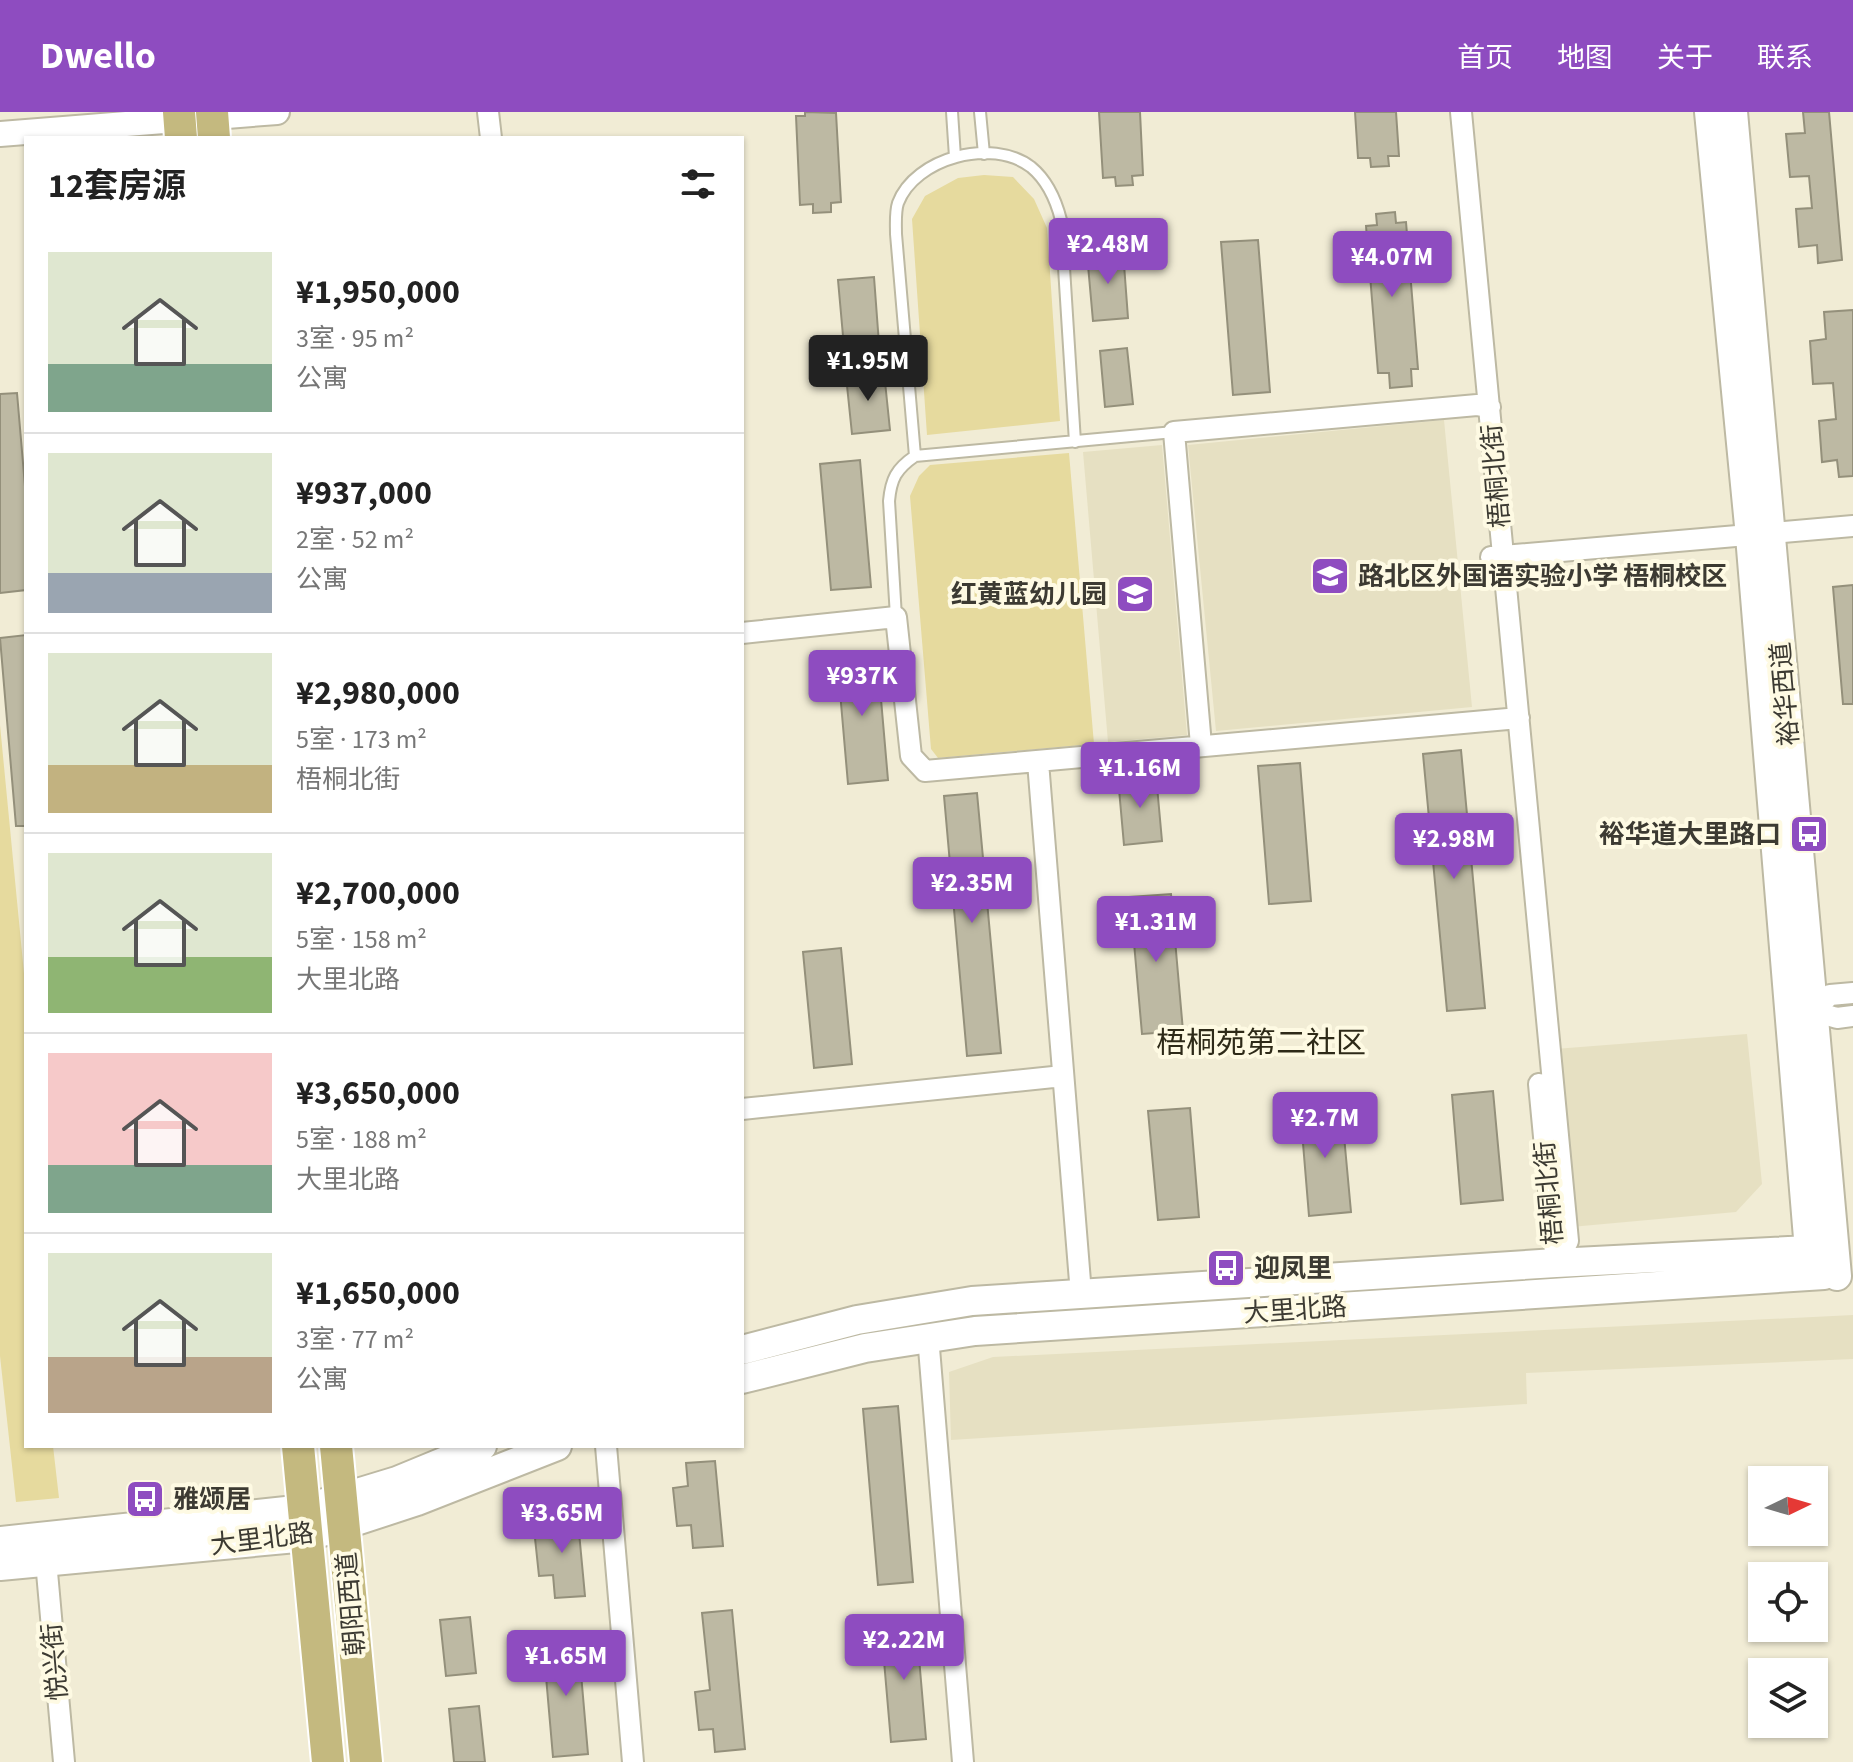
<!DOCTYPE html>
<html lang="zh">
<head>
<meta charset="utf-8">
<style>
	body { margin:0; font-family:"Source Sans 3","Noto Sans SC",sans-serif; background:#f2f2f2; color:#222; height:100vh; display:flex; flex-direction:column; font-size:30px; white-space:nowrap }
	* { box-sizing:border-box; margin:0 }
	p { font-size:26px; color:#767676 }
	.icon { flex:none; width:44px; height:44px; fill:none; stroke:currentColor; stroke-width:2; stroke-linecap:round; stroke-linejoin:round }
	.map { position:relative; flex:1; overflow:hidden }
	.drawer { position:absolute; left:24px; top:24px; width:720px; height:1312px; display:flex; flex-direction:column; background:#fff; border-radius:0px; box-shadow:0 2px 6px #0004 }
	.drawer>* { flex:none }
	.needle { width:52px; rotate:85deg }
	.fabs { position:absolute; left:1748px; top:1354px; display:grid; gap:16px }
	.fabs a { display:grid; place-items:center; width:80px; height:80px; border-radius:0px; background:#fff; box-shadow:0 2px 6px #0004; font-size:40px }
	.price { position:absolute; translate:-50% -68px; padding:0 18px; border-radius:8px; background:#8e4cc0; color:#fff; font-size:26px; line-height:52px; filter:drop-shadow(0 2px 4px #0008) }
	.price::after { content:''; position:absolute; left:50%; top:48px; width:24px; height:18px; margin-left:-12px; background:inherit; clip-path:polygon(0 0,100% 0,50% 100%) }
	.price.active { background:#222; color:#fff }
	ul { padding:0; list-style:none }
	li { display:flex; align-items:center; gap:24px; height:200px; padding:0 24px }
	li+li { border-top:2px solid #e0e0e0 }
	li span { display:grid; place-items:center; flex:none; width:224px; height:160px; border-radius:0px; color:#555 }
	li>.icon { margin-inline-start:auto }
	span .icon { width:96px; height:96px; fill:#fffc; stroke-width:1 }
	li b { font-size:34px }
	h2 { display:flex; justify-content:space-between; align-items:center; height:96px; padding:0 24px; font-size:34px }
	header { display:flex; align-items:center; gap:48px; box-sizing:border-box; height:112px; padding:0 40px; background:#8e4cc0; color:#fff }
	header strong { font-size:38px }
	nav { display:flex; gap:44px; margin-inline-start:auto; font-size:28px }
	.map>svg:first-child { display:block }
	.built { fill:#e6e0c2 }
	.green { fill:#e6da9e }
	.building { fill:#bdb9a3; stroke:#94907b; stroke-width:2 }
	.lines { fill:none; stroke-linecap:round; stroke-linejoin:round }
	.service-casing { stroke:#bdb9a3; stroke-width:14 }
	.minor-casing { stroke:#bdb9a3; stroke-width:24 }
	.tertiary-casing { stroke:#bdb9a3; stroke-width:28 }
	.secondary-casing { stroke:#bdb9a3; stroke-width:32 }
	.primary-casing { stroke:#fff; stroke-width:36 }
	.service { stroke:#fff; stroke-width:10 }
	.minor { stroke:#fff; stroke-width:20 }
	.tertiary { stroke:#fff; stroke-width:24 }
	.secondary { stroke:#fff; stroke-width:28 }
	.primary { stroke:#c4b97f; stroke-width:32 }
	.labels { text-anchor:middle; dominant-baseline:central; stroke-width:8; stroke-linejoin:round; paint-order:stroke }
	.street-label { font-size:26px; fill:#3c3a32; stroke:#fefae3 }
	.poi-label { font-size:26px; font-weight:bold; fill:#3c3a32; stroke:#fefae3; text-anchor:start }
	.quarter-label { font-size:30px; fill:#2e2a18; stroke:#fefae3 }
</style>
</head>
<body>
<header>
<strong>Dwello</strong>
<nav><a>首页</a><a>地图</a><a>关于</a><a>联系</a></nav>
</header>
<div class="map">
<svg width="1853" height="1650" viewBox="0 0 1853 1650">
	<rect width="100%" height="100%" fill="#f1ecd5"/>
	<path class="built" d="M1444,308L1472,595L1216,619L1188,333Z
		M1162,333L1187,623L1108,630L1083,340Z
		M1747,922L1762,1072L1736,1100L1571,1115L1555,937Z
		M1853,1203V1247L1526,1261L1527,1292L951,1328L949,1260L993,1245Z"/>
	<path class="green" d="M984,63L1013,65L1034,87L1047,116L1060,309L927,323L912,107L925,84L958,66Z
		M1069,341L1094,632L938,646L931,637L910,384L919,364L930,353Z
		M0,613L26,882V1334H53L59,1386L16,1390L0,1244Z"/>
	<path class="building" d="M805,0L836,1L841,90L831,91V100L813,101V92L800,93L796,4H805Z
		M1099,0H1140L1143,63L1132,64L1133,73L1116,74L1115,65L1103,66Z
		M1355,0H1396L1399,44H1388L1389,54L1371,55L1370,46H1358Z
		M1803,0H1829L1842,148L1818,151L1817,133L1799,135L1796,97L1812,96L1809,64L1790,65L1786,22L1805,21Z
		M1395,100L1396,111L1406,110L1418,257H1411L1412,274L1390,276L1389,261H1378L1366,114L1377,113L1376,102Z
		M1258,128L1270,280L1233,283L1221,130Z
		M1123,139L1128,206L1093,209L1087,142Z
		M874,165L879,232L844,235L838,168Z
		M1853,198V364L1839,365L1837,348L1822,350L1819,309L1836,307L1833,271L1813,272L1810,229L1826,227L1824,200Z
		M1127,236L1133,292L1105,295L1100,239Z
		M884,260L890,318L852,322L846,264Z
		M17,281L26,386V478L0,481V282Z
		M860,348L871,475L831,478L820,352Z
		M1853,473V592H1843L1833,475Z
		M26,523V714H16L0,526Z
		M877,541L888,668L848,672L837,545Z
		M1461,638L1485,896L1447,899L1423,642Z
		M1300,651L1311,789L1269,792L1258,654Z
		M1156,663L1162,729L1124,733L1118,666Z
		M977,681L1001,941L967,944L944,684Z
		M1171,782L1183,919L1142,922L1130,785Z
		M841,836L852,952L814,956L803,840Z
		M1493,979L1503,1088L1461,1092L1452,983Z
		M1341,991L1351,1100L1309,1104L1300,995Z
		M1190,996L1199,1105L1158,1108L1148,999Z
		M898,1294L913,1470L878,1473L863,1297Z
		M715,1349L723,1434L693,1436L691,1413L677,1414L673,1376L688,1374L686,1351Z
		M577,1399L585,1484L555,1486L553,1463L539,1464L535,1426L550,1424L548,1402Z
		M732,1498L745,1637L715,1640L713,1617L699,1618L695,1580L710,1578L702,1501Z
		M470,1505L476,1561L446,1564L440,1508Z
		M916,1511L926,1627L891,1630L881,1514Z
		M578,1527L588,1642L553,1645L543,1530Z
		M479,1594L485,1650H454L449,1597Z"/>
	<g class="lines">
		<g class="service-casing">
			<path id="service" d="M952,0L955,45
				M980,0L984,42
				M915,344L896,122C896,112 895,100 898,91C915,46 992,25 1031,55C1048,69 1056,88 1061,108L1075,330
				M896,505L889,389C891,367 896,357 915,344L1174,320"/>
		</g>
		<g class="minor-casing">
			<path id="minor" d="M488,0L491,26
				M1461,0L1568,1129L1556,1151
				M1491,445L1853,414
				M742,521L896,505L911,644L925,659L1519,606
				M1201,633L1174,320L1477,293L1490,295
				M1038,650L1081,1182
				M1813,899L1830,883L1853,881
				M1813,899L1837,906L1853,904
				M1539,972L1556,1151
				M742,997L1063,964
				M928,1224L963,1650
				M606,1334L633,1650
				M46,1449L64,1650"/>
		</g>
		<g class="tertiary-casing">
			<path id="tertiary" d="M0,22L277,0"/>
		</g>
		<g class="secondary-casing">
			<path id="secondary" d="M1709,0L1750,424L1809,1138L1808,1163
				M1733,0L1837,1164
				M742,1238L857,1208L972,1189L1556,1151L1809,1138L1826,1139
				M742,1267L865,1236L975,1219L1824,1163
				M0,1429L305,1397L397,1369L482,1334
				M0,1454L307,1425L417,1389L557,1334"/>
		</g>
		<g class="primary-casing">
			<path id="primary" d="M179,0L181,26
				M212,0L214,26
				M298,1334L328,1650
				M336,1334L366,1650"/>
		</g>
		<use href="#service" class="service"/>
		<use href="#minor" class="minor"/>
		<use href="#tertiary" class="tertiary"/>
		<use href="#secondary" class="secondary"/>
		<use href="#primary" class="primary"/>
	</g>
	<defs>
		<g id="school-square" transform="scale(2)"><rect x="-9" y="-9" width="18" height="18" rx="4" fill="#8e4cc0" stroke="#fefae3"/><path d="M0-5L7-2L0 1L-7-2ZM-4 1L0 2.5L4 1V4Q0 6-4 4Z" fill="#fff"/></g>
		<g id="bus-square" transform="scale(2)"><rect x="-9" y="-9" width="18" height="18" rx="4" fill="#8e4cc0" stroke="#fefae3"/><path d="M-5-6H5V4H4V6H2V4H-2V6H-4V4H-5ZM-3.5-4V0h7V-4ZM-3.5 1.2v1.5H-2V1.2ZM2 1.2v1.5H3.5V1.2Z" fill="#fff"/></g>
	</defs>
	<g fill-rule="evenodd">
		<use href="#school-square" x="1330" y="464"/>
		<use href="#school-square" x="1135" y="482"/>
		<use href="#bus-square" x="1809" y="722"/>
		<use href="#bus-square" x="1226" y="1156"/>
		<use href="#bus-square" x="145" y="1387"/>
	</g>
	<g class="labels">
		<g class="street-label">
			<text transform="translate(1496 364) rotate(-95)">梧桐北街</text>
			<text transform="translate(1785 582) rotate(-95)">裕华西道</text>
			<text transform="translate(1549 1081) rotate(-95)">梧桐北街</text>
			<text transform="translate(1295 1198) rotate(-4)">大里北路</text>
			<text transform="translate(262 1427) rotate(-7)">大里北路</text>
			<text transform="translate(351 1492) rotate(-95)">朝阳西道</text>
			<text transform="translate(55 1550) rotate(-95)">悦兴街</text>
		</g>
		<g class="poi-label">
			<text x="1358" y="464">路北区外国语实验小学 梧桐校区</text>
			<text x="1107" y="482" text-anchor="end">红黄蓝幼儿园</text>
			<text x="1781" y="722" text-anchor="end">裕华道大里路口</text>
			<text x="1254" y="1156">迎凤里</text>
			<text x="173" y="1387">雅颂居</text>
		</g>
		<g class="quarter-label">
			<text x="1261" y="931">梧桐苑第二社区</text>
		</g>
	</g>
</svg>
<div class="fabs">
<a><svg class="needle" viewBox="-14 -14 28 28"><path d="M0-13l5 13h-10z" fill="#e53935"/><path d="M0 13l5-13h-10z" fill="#767676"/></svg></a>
<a><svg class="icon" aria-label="locate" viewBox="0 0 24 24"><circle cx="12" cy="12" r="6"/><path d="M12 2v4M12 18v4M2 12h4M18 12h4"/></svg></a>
<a><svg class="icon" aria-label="layers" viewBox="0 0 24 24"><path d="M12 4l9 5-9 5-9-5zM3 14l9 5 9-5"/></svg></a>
</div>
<b class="price" style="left:1108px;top:174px">¥2.48M</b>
<b class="price" style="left:1392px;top:187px">¥4.07M</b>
<b class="price active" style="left:868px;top:291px">¥1.95M</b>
<b class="price" style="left:862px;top:606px">¥937K</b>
<b class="price" style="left:1140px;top:698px">¥1.16M</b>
<b class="price" style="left:1454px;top:769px">¥2.98M</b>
<b class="price" style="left:972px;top:813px">¥2.35M</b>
<b class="price" style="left:1156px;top:852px">¥1.31M</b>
<b class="price" style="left:1325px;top:1048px">¥2.7M</b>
<b class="price" style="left:562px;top:1443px">¥3.65M</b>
<b class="price" style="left:904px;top:1570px">¥2.22M</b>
<b class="price" style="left:566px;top:1586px">¥1.65M</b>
<section class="drawer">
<h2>12套房源<svg class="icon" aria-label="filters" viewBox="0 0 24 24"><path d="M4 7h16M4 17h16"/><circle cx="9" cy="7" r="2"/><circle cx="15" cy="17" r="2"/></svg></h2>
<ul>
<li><span style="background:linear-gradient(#dfe7d0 70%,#7fa58c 0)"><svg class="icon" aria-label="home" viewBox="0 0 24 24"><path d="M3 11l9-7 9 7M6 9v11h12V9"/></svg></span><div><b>¥1,950,000</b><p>3室 · 95 m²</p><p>公寓</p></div></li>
<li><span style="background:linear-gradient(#dfe7d0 75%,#9aa5b1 0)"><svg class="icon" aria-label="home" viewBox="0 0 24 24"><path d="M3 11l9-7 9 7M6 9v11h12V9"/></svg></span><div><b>¥937,000</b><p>2室 · 52 m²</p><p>公寓</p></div></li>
<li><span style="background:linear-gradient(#dfe7d0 70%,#c2b280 0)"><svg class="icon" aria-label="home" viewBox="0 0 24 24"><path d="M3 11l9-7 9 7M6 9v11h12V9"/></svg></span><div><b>¥2,980,000</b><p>5室 · 173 m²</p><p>梧桐北街</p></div></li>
<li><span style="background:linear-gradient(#dfe7d0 65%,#8fb573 0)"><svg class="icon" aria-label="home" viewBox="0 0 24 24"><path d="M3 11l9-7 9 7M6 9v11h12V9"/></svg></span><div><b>¥2,700,000</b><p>5室 · 158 m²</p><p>大里北路</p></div></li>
<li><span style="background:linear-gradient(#f6c9c9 70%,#7fa58c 0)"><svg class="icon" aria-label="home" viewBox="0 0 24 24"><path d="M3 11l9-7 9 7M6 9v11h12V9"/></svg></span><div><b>¥3,650,000</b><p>5室 · 188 m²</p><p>大里北路</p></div></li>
<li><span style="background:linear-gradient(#dfe7d0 65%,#b9a48a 0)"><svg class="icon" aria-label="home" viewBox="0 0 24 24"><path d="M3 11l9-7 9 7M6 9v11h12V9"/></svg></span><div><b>¥1,650,000</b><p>3室 · 77 m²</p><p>公寓</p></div></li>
</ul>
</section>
</div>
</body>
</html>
